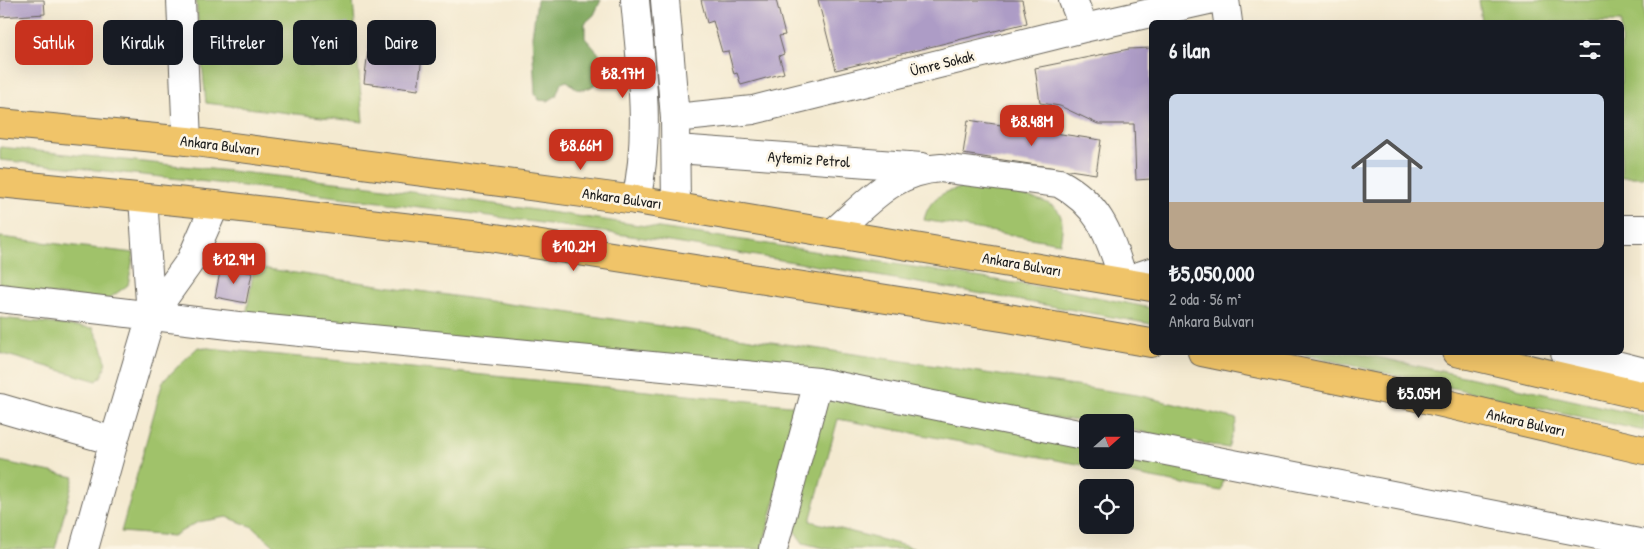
<!DOCTYPE html>
<html lang="tr">
<head>
<meta charset="utf-8">
<style>
	body { margin:0; font-family:"Patrick Hand",sans-serif; background:#242831; color:#f1f3f6; height:100vh; display:flex; flex-direction:column; font-size:19px; white-space:nowrap }
	* { box-sizing:border-box; margin:0 }
	p { font-size:16px; color:#9ea1a6 }
	.icon { flex:none; width:28px; height:28px; fill:none; stroke:currentColor; stroke-width:2; stroke-linecap:round; stroke-linejoin:round }
	.map { position:relative; flex:1; overflow:hidden }
	.details { position:absolute; left:1149px; top:20px; width:475px; height:335px; display:flex; flex-direction:column; background:#171b24; border-radius:8px; box-shadow:0 5px 20px #0002 }
	.details>* { flex:none }
	.guide { position:absolute; left:15px; top:20px; width:475px; height:45px; display:flex; gap:10px }
	.needle { width:32px; rotate:69deg }
	.buttons { position:absolute; left:1079px; top:414px; display:grid; gap:10px }
	.buttons a { display:grid; place-items:center; width:55px; height:55px; border-radius:8px; background:#171b24; box-shadow:0 5px 20px #0002; font-size:25px }
	.price { position:absolute; translate:-50% -42px; padding:0 11px; border-radius:10px; background:#c8321e; color:#fff; font-size:16px; line-height:32px; filter:drop-shadow(0 1px 2px #0008) }
	.price::after { content:''; position:absolute; left:50%; top:30px; width:15px; height:11px; margin-left:-8px; background:inherit; clip-path:polygon(0 0,100% 0,50% 100%) }
	.price.on { background:#222; color:#fff }
	ul { padding:0; list-style:none }
	li { display:grid; align-content:center; gap:10px; height:265px; padding:0 20px }
	li+li { border-top:1px solid #363941 }
	li span { display:grid; place-items:center; height:155px; border-radius:8px; color:#555 }
	li>.icon { margin-inline-start:auto }
	span .icon { width:90px; height:90px; fill:#fffc; stroke-width:1 }
	li b { font-size:21px }
	h2 { display:flex; justify-content:space-between; align-items:center; height:60px; padding:0 20px; font-size:21px }
	.pill { padding:0 18px; border-radius:8px; background:#171b24; box-shadow:0 5px 20px #0002; font-size:18px; line-height:45px }
	.pill.on { background:#c8321e; color:#fff }
	.map>svg:first-child { display:block }
	.green { fill:#a0c26b; stroke:#5e6f44 }
	.forest { fill:#80a85f; stroke:#4e623e }
	.building { fill:#ad9cc6 }
	.lines { fill:none; stroke-linecap:round; stroke-linejoin:round }
	.minor-casing { stroke:#68645b; stroke-width:30 }
	.major-casing { stroke:#68645b; stroke-width:30 }
	.minor { stroke:#fff; stroke-width:28 }
	.major { stroke:#f0c469; stroke-width:28 }
	.labels { text-anchor:middle; dominant-baseline:central; stroke-width:5; stroke-linejoin:round; paint-order:stroke }
	.street-label { font-size:15px; fill:#1c1c1c; stroke:#fcf5e5 }
</style>
</head>
<body>
<div class="map">
<svg width="1644" height="549" viewBox="0 0 1644 549">
	<rect width="100%" height="100%" fill="#fcf5e5"/>
	<filter id="ink" filterUnits="userSpaceOnUse"><feTurbulence type="fractalNoise" baseFrequency=".02" numOctaves="2"/><feDisplacementMap in="SourceGraphic" scale="10" xChannelSelector="R" yChannelSelector="G"/><feConvolveMatrix kernelMatrix="1 2 1 2 8 2 1 2 1" color-interpolation-filters="sRGB"/></filter>
	<filter id="wash" filterUnits="userSpaceOnUse"><feTurbulence type="fractalNoise" baseFrequency=".0096" numOctaves="4" result="noise"/><feDisplacementMap in="SourceGraphic" scale="20" xChannelSelector="R" yChannelSelector="G"/><feGaussianBlur stdDeviation="1.12" result="paint"/><feColorMatrix in="noise" values="0 0 0 0 0 0 0 0 0 0 0 0 0 0 0 0 0 1.4 0 .05"/><feComposite in="paint" operator="in"/></filter>
	<g filter="url(#wash)">
		<rect width="100%" height="100%" fill="#f4ead1"/>
		<path class="green" d="M196,0H353L363,122L206,103Z
			M1479,0H1644V177H1621V22H1482Z
			M0,147L363,185L749,241L1071,292L1151,308V324C981,293 810,264 638,237C427,205 213,182 0,160Z
			M965,188C985,189 1049,195 1059,212C1064,221 1062,233 1060,243L924,220C929,198 944,190 965,188Z
			M0,237L134,253L128,285L107,300L0,289Z
			M254,267L1137,395L1237,419L1228,448L1125,429V422H1088L246,317Z
			M0,318L93,328C101,345 114,365 97,381L0,353Z
			M198,347L800,406L762,549H278L253,527L227,517L198,522L173,536L121,532L163,381Z
			M1297,353H1359L1644,416V431Z
			M833,399L854,400L1087,445L1088,460H1125V453L1225,472L1221,491L838,419L810,521L917,549H828L803,543L793,529L792,508L822,404Z
			M0,461L74,477L55,549H0Z"/>
		<path class="forest" d="M537,0H601L594,15L585,23V38L603,58L607,70C602,79 590,93 577,89C574,87 570,83 567,81L561,83L556,96L548,101L539,100L535,94L532,36Z"/>
		<g id="blocks">
			<path class="building" d="M0,0H44L45,14L0,17Z
				M701,0H776L785,35L779,36L784,54L779,56L784,73L741,85L737,73L734,74L728,51L722,52L713,21L707,23Z
				M818,0H1022L1027,23L836,70Z
				M348,23L351,62L311,64L309,26Z
				M371,26L425,32L418,90L364,83Z
				M1151,48V179L1136,180L1134,124H1098L1060,106L1040,103L1035,68L1129,49Z
				M968,120L1101,140L1096,174L963,154Z
				M221,267L252,273L246,303L215,297Z"/>
		</g>
	</g>
	<g filter="url(#ink)">
		<use href="#blocks" fill-opacity="0" stroke="#68645b" stroke-width="1"/>
		<g class="lines">
			<g class="minor-casing">
				<path id="minor" d="M181,0L187,141
					M635,0C641,67 651,133 636,200
					M665,0L675,118L676,206
					M1073,0L1084,28
					M1225,0L1228,22
					M675,118L753,110L1084,28L1208,0
					M677,149L922,167
					M143,198L151,316
					M1621,229H1644
					M834,232C869,202 892,171 941,168L1059,183C1103,207 1109,237 1124,281L1151,272
					M0,298L238,326L818,382L773,549
					M1565,352L1644,372
					M818,382L1088,436
					M0,408L114,441L84,549
					M114,441L151,316L191,260L215,205
					M1125,443L1644,544"/>
			</g>
			<g class="major-casing">
				<path id="major" d="M0,123L187,141L636,200L1151,287
					M0,183L215,205L489,237L1008,318L1151,343
					M1202,352L1382,389L1644,450
					M1456,352L1644,396"/>
			</g>
			<use href="#minor" class="minor"/>
			<use href="#major" class="major"/>
		</g>
	</g>
	<g class="labels">
		<g class="street-label">
			<text transform="translate(942 63) rotate(-14)">Ümre Sokak</text>
			<text transform="translate(220 145) rotate(7)">Ankara Bulvarı</text>
			<text transform="translate(809 159) rotate(4)">Aytemiz Petrol</text>
			<text transform="translate(622 198) rotate(8)">Ankara Bulvarı</text>
			<text transform="translate(1022 264) rotate(10)">Ankara Bulvarı</text>
			<text transform="translate(1526 422) rotate(13)">Ankara Bulvarı</text>
		</g>
	</g>
</svg>
<div class="buttons">
<a><svg class="needle" viewBox="-14 -14 28 28"><path d="M0-13l5 13h-10z" fill="#e53935"/><path d="M0 13l5-13h-10z" fill="#9ea1a6"/></svg></a>
<a><svg class="icon" aria-label="locate" viewBox="0 0 24 24"><circle cx="12" cy="12" r="6"/><path d="M12 2v4M12 18v4M2 12h4M18 12h4"/></svg></a>
</div>
<b class="price" style="left:623px;top:99px">₺8.17M</b>
<b class="price" style="left:1032px;top:147px">₺8.48M</b>
<b class="price" style="left:581px;top:171px">₺8.66M</b>
<b class="price" style="left:574px;top:272px">₺10.2M</b>
<b class="price" style="left:234px;top:285px">₺12.9M</b>
<b class="price on" style="left:1419px;top:419px">₺5.05M</b>
<div class="guide">
<a class="pill on">Satılık</a>
<a class="pill">Kiralık</a>
<a class="pill">Filtreler</a>
<a class="pill">Yeni</a>
<a class="pill">Daire</a>
</div>
<section class="details">
<h2>6 ilan<svg class="icon" aria-label="filters" viewBox="0 0 24 24"><path d="M4 7h16M4 17h16"/><circle cx="9" cy="7" r="2"/><circle cx="15" cy="17" r="2"/></svg></h2>
<ul>
<li><span style="background:linear-gradient(#c9d6e8 70%,#b9a48a 0)"><svg class="icon" aria-label="home" viewBox="0 0 24 24"><path d="M3 11l9-7 9 7M6 9v11h12V9"/></svg></span><div><b>₺5,050,000</b><p>2 oda · 56 m²</p><p>Ankara Bulvarı</p></div></li>
</ul>
</section>
</div>
</body>
</html>
